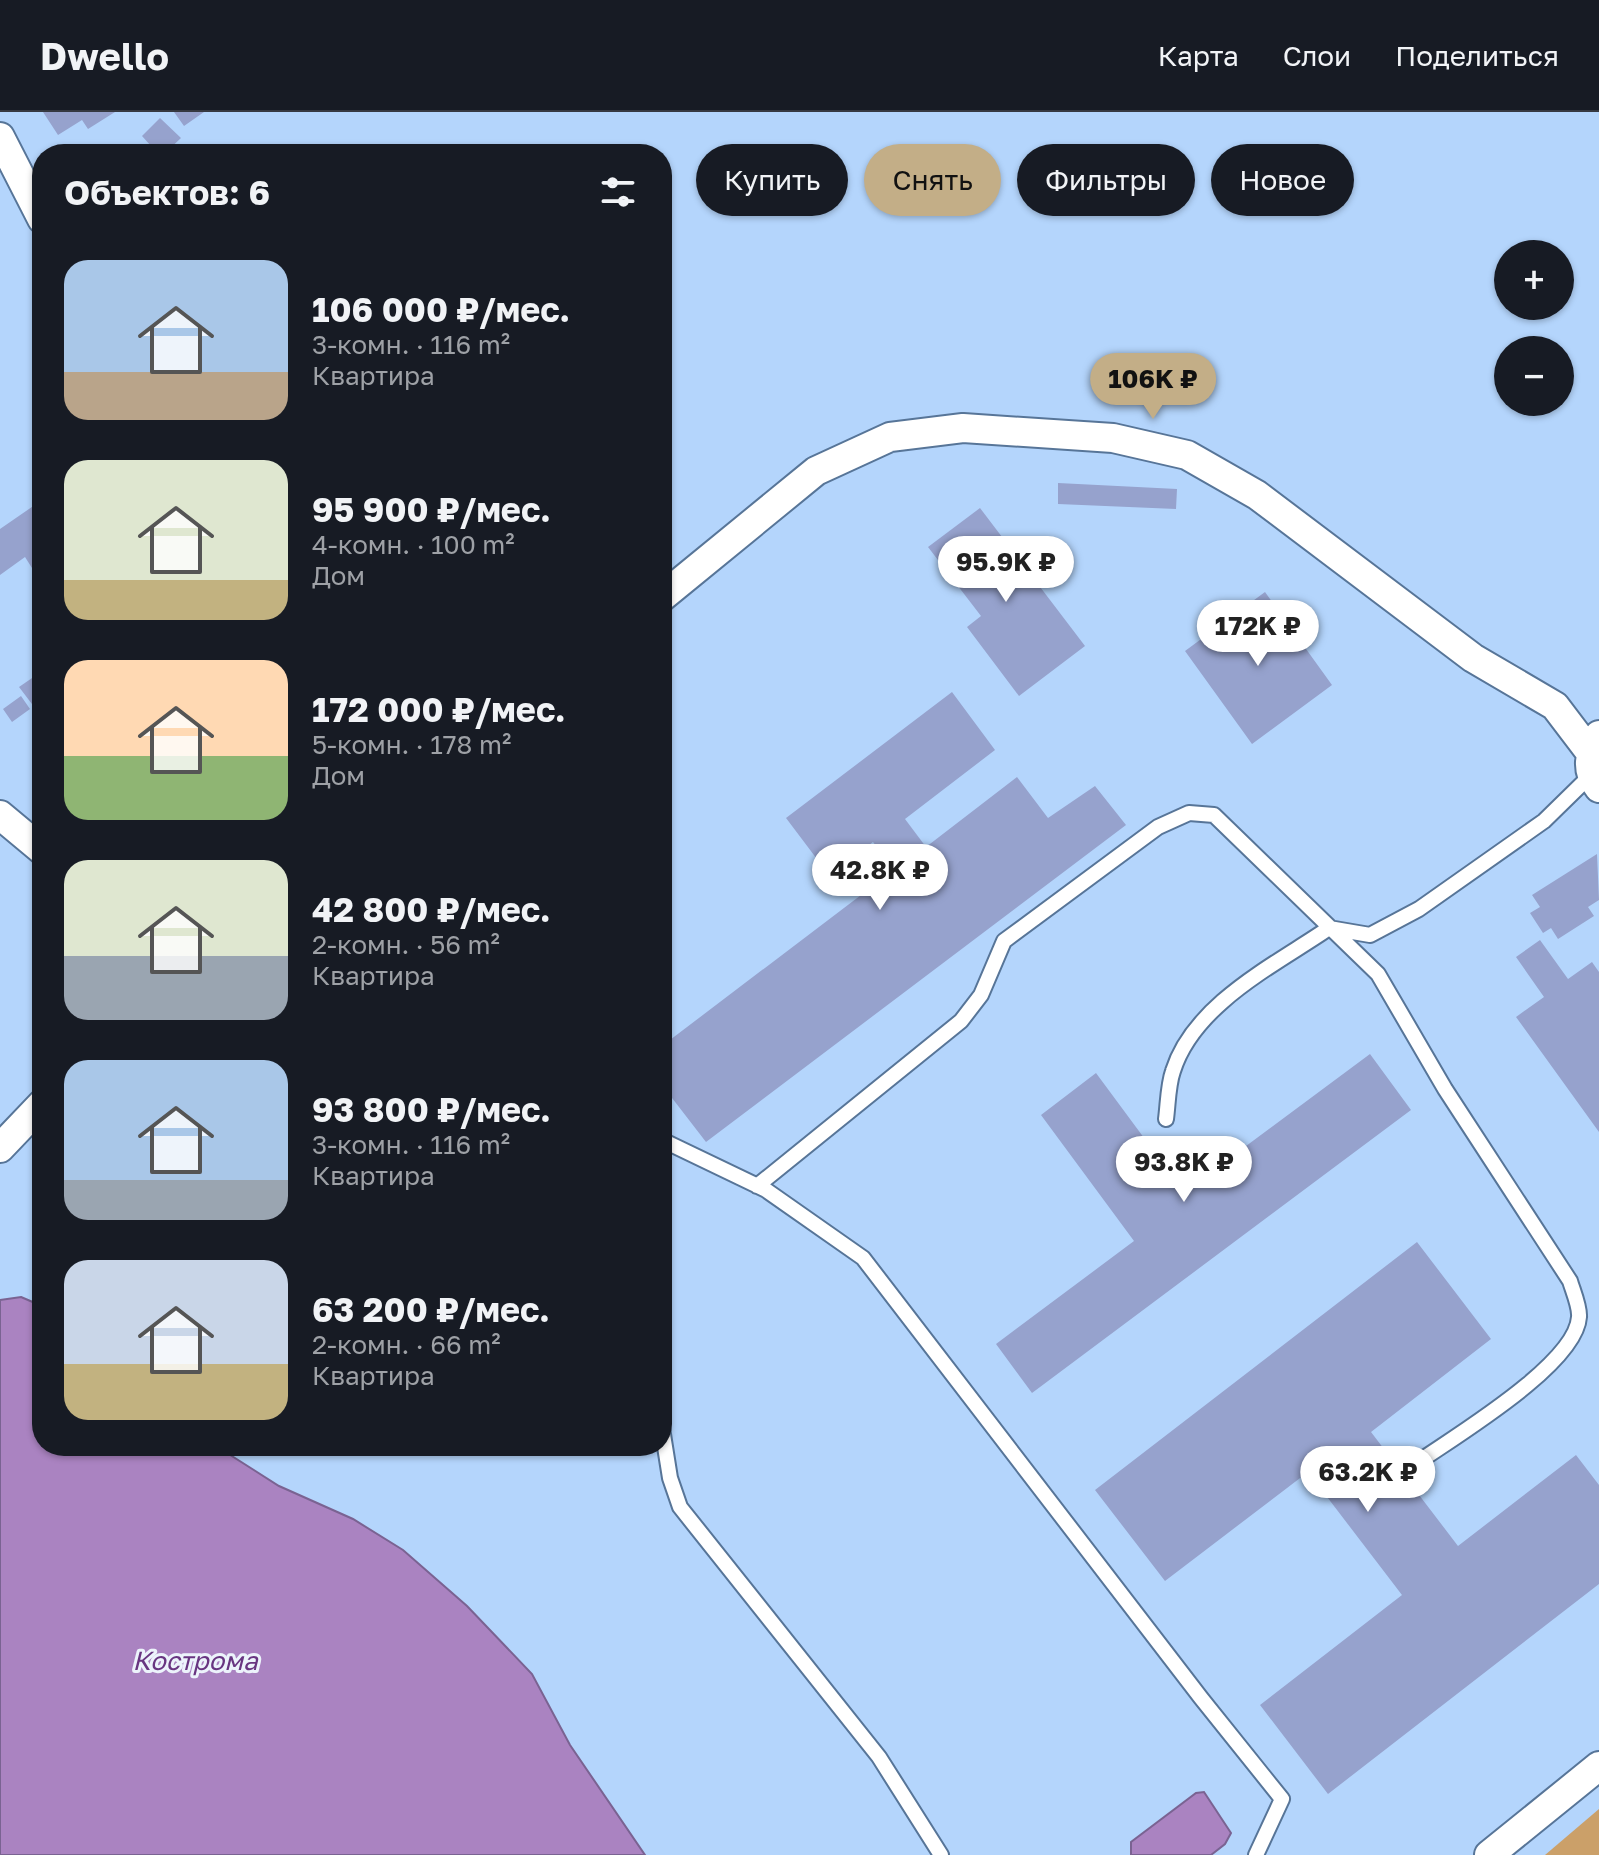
<!DOCTYPE html>
<html lang="ru">
<head>
<meta charset="utf-8">
<style>
	body { margin:0; font-family:"Golos Text",sans-serif; background:#20242c; color:#f1f3f6; height:100vh; display:flex; flex-direction:column; font-size:30px; white-space:nowrap }
	* { box-sizing:border-box; margin:0 }
	p { font-size:26px; color:#9ea1a6 }
	.icon { flex:none; width:44px; height:44px; fill:none; stroke:currentColor; stroke-width:2; stroke-linecap:round; stroke-linejoin:round }
	.map { position:relative; flex:1; overflow:hidden }
	.side { position:absolute; left:32px; top:32px; width:640px; height:1312px; display:flex; flex-direction:column; background:#171b24; border-radius:32px; box-shadow:0 2px 6px #0004 }
	.side>* { flex:none }
	.hud { position:absolute; left:696px; top:32px; width:760px; height:72px; display:flex; gap:16px }
	.tools { position:absolute; left:1494px; top:128px; display:grid; gap:16px }
	.tools a { display:grid; place-items:center; width:80px; height:80px; border-radius:50%; background:#171b24; box-shadow:0 2px 6px #0004; font-size:40px }
	.price { position:absolute; translate:-50% -68px; padding:0 18px; border-radius:28px; background:#fff; color:#222; font-size:26px; line-height:52px; filter:drop-shadow(0 2px 4px #0008) }
	.price::after { content:''; position:absolute; left:50%; top:48px; width:24px; height:18px; margin-left:-12px; background:inherit; clip-path:polygon(0 0,100% 0,50% 100%) }
	.price.current { background:#c3ae87; color:#111 }
	ul { padding:0; list-style:none }
	li { display:flex; align-items:center; gap:24px; height:200px; padding:0 32px }
	li span { display:grid; place-items:center; flex:none; width:224px; height:160px; border-radius:24px; color:#555 }
	li>.icon { margin-inline-start:auto }
	span .icon { width:96px; height:96px; fill:#fffc; stroke-width:1 }
	li b { font-size:34px }
	h2 { display:flex; justify-content:space-between; align-items:center; height:96px; padding:0 32px; font-size:34px }
	.pill { padding:0 28px; border-radius:36px; background:#171b24; box-shadow:0 2px 6px #0004; font-size:28px; line-height:72px }
	.pill.current { background:#c3ae87; color:#111 }
	header { display:flex; align-items:center; gap:48px; box-sizing:border-box; height:112px; padding:0 40px; background:#171b24; border-bottom:2px solid #363941 }
	header strong { font-size:38px }
	nav { display:flex; gap:44px; margin-inline-start:auto; font-size:28px }
	.map>svg:first-child { display:block }
	.green { fill:#cba069 }
	.water { fill:#aa83c1; stroke:#7a6392; stroke-width:2 }
	.building { fill:#96a2cd }
	.lines { fill:none; stroke-linecap:round; stroke-linejoin:round }
	.service-casing { stroke:#577598; stroke-width:18 }
	.minor-casing { stroke:#577598; stroke-width:32 }
	.service { stroke:#fff; stroke-width:14 }
	.minor { stroke:#fff; stroke-width:28 }
	.labels { text-anchor:middle; dominant-baseline:central; stroke-width:6; stroke-linejoin:round; paint-order:stroke }
	.water-label { font-size:26px; font-style:italic; fill:#683581; stroke:#ecf3fb }
</style>
</head>
<body>
<header>
<strong>Dwello</strong>
<nav><a>Карта</a><a>Слои</a><a>Поделиться</a></nav>
</header>
<div class="map">
<svg width="1599" height="1743" viewBox="0 0 1599 1743">
	<rect width="100%" height="100%" fill="#b4d5fc"/>
	<path class="green" d="M1599,1697V1743H1545Z"/>
	<path class="water" d="M21,1185L42,1194V1334H216L279,1374L353,1407L403,1438L467,1494L532,1562L570,1633L645,1743H0V1188Z
		M1204,1680L1231,1721L1225,1732L1211,1743H1131V1730L1196,1681Z"/>
	<path class="building" d="M43,0H115L88,17L82,8L58,23Z
		M174,0H204L184,14Z
		M160,6L181,26L164,42H151L147,38L151,34L142,24Z
		M1058,371L1177,377L1176,397L1058,392Z
		M42,388V449L32,456L25,445L0,463V417Z
		M980,396L1085,534L1019,584L967,515L981,504L928,435Z
		M1265,480L1332,573L1252,632L1185,539Z
		M35,564L42,573V590L35,596L19,575Z
		M952,580L995,638L905,707L926,735L1017,665L1048,706L1095,674L1126,713L706,1030L662,973V934L894,758L873,730L829,763L786,706Z
		M21,584L30,597L12,610L3,597Z
		M1597,742L1599,788L1588,795L1594,804L1558,827L1551,816L1543,821L1530,801L1540,795L1532,783Z
		M1540,828L1568,867L1592,850L1599,860V1020L1516,905L1544,885L1516,845Z
		M1370,942L1411,998L1032,1281L996,1232L1134,1129L1041,1003L1096,961L1184,1080Z
		M1417,1130L1491,1227L1371,1320L1458,1434L1576,1343L1599,1373V1472L1328,1682L1260,1593L1402,1483L1308,1360L1165,1469L1095,1378Z"/>
	<g class="lines">
		<g class="service-casing">
			<path id="service" d="M1166,1007C1168,992 1168,973 1173,959C1194,892 1275,853 1329,816L1370,823L1419,797L1544,709L1590,664
				M662,1028L766,1078L863,1146L1201,1586L1282,1687L1256,1743
				M757,1074L961,909L981,883L1004,829L1158,715L1189,701L1214,703L1378,862L1445,977L1570,1169C1573,1179 1580,1195 1579,1205C1576,1253 1452,1326 1414,1353
				M662,1316L670,1366L680,1395L879,1645L941,1743"/>
		</g>
		<g class="minor-casing">
			<path id="minor" d="M0,25L42,107
				M662,485L816,359L890,325L963,316L1113,326L1187,343L1257,383L1473,546L1555,594L1590,640
				M1599,623C1589,642 1585,658 1599,676
				M0,703L42,738
				M0,1036L42,992
				M1489,1743L1599,1654"/>
		</g>
		<use href="#service" class="service"/>
		<use href="#minor" class="minor"/>
	</g>
	<g class="labels">
		<g class="water-label">
			<text x="195" y="1548">Кострома</text>
		</g>
	</g>
</svg>
<div class="tools">
<a>+</a>
<a>−</a>
</div>
<b class="price current" style="left:1153px;top:309px">106K ₽</b>
<b class="price" style="left:1006px;top:492px">95.9K ₽</b>
<b class="price" style="left:1258px;top:556px">172K ₽</b>
<b class="price" style="left:880px;top:800px">42.8K ₽</b>
<b class="price" style="left:1184px;top:1092px">93.8K ₽</b>
<b class="price" style="left:1368px;top:1402px">63.2K ₽</b>
<div class="hud">
<a class="pill">Купить</a>
<a class="pill current">Снять</a>
<a class="pill">Фильтры</a>
<a class="pill">Новое</a>
</div>
<section class="side">
<h2>Объектов: 6<svg class="icon" aria-label="filters" viewBox="0 0 24 24"><path d="M4 7h16M4 17h16"/><circle cx="9" cy="7" r="2"/><circle cx="15" cy="17" r="2"/></svg></h2>
<ul>
<li><span style="background:linear-gradient(#a9c7e8 70%,#b9a48a 0)"><svg class="icon" aria-label="home" viewBox="0 0 24 24"><path d="M3 11l9-7 9 7M6 9v11h12V9"/></svg></span><div><b>106 000 ₽/мес.</b><p>3-комн. · 116 m²</p><p>Квартира</p></div></li>
<li><span style="background:linear-gradient(#dfe7d0 75%,#c2b280 0)"><svg class="icon" aria-label="home" viewBox="0 0 24 24"><path d="M3 11l9-7 9 7M6 9v11h12V9"/></svg></span><div><b>95 900 ₽/мес.</b><p>4-комн. · 100 m²</p><p>Дом</p></div></li>
<li><span style="background:linear-gradient(#ffd9b3 60%,#8fb573 0)"><svg class="icon" aria-label="home" viewBox="0 0 24 24"><path d="M3 11l9-7 9 7M6 9v11h12V9"/></svg></span><div><b>172 000 ₽/мес.</b><p>5-комн. · 178 m²</p><p>Дом</p></div></li>
<li><span style="background:linear-gradient(#dfe7d0 60%,#9aa5b1 0)"><svg class="icon" aria-label="home" viewBox="0 0 24 24"><path d="M3 11l9-7 9 7M6 9v11h12V9"/></svg></span><div><b>42 800 ₽/мес.</b><p>2-комн. · 56 m²</p><p>Квартира</p></div></li>
<li><span style="background:linear-gradient(#a9c7e8 75%,#9aa5b1 0)"><svg class="icon" aria-label="home" viewBox="0 0 24 24"><path d="M3 11l9-7 9 7M6 9v11h12V9"/></svg></span><div><b>93 800 ₽/мес.</b><p>3-комн. · 116 m²</p><p>Квартира</p></div></li>
<li><span style="background:linear-gradient(#c9d6e8 65%,#c2b280 0)"><svg class="icon" aria-label="home" viewBox="0 0 24 24"><path d="M3 11l9-7 9 7M6 9v11h12V9"/></svg></span><div><b>63 200 ₽/мес.</b><p>2-комн. · 66 m²</p><p>Квартира</p></div></li>
</ul>
</section>
</div>
</body>
</html>
